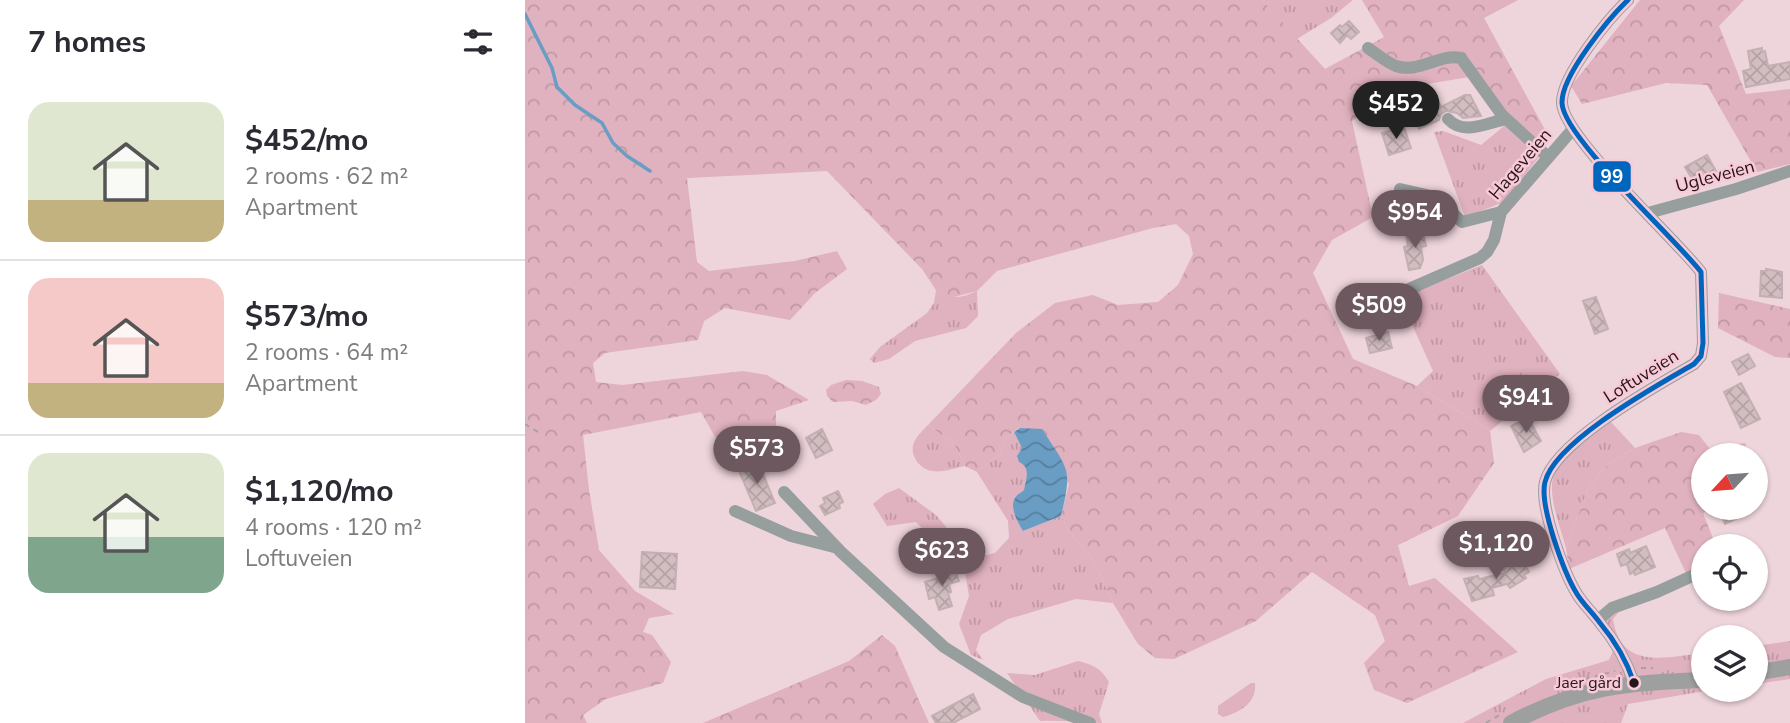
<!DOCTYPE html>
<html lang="en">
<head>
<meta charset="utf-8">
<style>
	body { margin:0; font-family:"Nunito Sans",sans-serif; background:#f7f7f7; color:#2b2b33; height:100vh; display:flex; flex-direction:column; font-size:26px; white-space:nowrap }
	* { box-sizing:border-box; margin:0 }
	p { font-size:23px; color:#7c7c81 }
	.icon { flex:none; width:38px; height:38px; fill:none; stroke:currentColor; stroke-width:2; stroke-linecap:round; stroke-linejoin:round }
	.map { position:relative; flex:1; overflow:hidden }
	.sheet { display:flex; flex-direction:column; background:#fff; width:525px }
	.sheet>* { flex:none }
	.needle { width:46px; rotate:244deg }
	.controls { position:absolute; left:1166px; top:443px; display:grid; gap:14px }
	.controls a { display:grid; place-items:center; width:77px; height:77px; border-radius:50%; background:#fff; box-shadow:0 2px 5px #0004; font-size:35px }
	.price { position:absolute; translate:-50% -60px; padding:0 16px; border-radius:24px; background:#6c585e; color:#fff; font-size:23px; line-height:46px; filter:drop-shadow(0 2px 4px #0008) }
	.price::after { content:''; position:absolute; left:50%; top:42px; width:21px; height:16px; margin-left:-10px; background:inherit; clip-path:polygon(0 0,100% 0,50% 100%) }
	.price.active { background:#222; color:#fff }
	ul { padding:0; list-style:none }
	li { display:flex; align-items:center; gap:21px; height:175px; padding:0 28px }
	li+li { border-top:2px solid #e1e1e2 }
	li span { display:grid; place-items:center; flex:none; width:196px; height:140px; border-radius:21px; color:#555 }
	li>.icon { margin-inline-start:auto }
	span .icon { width:84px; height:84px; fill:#fffc; stroke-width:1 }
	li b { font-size:30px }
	h2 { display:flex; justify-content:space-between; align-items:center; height:84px; padding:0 28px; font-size:30px }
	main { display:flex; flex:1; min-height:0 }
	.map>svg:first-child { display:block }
	.grass { fill:url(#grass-tufts) }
	.forest { fill:url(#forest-crowns) }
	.water { fill:url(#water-waves) }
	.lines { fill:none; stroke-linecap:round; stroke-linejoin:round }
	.stream { stroke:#699dc4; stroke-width:3.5 }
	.building { fill:url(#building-cross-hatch); stroke:#c4b0b3; stroke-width:2 }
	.path { stroke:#a7a2a4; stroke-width:2; stroke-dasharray:5 5; stroke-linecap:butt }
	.minor { stroke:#969f9e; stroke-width:12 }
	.major { stroke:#9ea0a0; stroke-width:16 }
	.bus-1-casing { stroke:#f8cad7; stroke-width:10 }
	.bus-1 { stroke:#0065bd; stroke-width:5 }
	.bus-dot { fill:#26161b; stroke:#f8cad7; stroke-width:2.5 }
	.labels { text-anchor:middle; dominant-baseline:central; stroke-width:5; stroke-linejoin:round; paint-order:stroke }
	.bus-label { font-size:16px; fill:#26161b; stroke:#f8cad7; text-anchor:end }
	.street-label { font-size:18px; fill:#26161b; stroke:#f8cad7 }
	.line-badge { stroke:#f8cad7; stroke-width:2.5 }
	.badge-label { font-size:19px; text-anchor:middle; font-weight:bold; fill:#fff }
</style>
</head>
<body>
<main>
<section class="sheet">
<h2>7 homes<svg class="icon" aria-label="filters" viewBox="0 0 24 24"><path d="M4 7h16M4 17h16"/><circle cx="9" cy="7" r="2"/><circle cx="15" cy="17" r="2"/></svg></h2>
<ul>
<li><span style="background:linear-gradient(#dfe7d0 70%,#c2b280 0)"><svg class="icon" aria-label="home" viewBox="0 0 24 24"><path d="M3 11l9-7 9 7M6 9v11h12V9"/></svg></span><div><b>$452/mo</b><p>2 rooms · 62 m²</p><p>Apartment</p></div></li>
<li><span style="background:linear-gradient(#f6c9c9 75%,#c2b280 0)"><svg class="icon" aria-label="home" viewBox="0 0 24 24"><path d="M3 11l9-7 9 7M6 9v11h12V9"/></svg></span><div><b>$573/mo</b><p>2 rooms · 64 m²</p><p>Apartment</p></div></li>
<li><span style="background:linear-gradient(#dfe7d0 60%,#7fa58c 0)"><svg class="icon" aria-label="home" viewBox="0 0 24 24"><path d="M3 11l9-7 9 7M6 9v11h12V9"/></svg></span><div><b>$1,120/mo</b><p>4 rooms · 120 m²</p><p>Loftuveien</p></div></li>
</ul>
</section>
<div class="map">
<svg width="1265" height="723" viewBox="0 0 1265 723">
	<defs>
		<pattern id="grass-tufts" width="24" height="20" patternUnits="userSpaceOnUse" patternTransform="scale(1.75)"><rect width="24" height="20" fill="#e0b1be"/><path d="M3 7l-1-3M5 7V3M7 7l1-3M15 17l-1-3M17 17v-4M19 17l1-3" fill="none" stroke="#c098a3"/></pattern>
		<pattern id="forest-crowns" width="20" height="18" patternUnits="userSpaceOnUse" patternTransform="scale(1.75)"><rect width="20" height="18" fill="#e0b1be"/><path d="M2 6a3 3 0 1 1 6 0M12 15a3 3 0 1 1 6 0" fill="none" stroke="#c098a3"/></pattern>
		<pattern id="water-waves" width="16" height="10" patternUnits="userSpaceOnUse" patternTransform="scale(1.75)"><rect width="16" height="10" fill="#699dc4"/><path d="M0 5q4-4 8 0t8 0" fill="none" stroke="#567f9e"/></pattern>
		<pattern id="building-cross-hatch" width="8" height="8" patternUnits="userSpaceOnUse" patternTransform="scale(1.75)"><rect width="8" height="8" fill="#d2bdc1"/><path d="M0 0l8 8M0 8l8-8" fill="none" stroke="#b4a2a5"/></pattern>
	</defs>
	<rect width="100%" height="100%" fill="#eed4db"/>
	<path class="grass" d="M737,0H828L806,18L772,39Z
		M981,115L1020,149L979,202L940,217L909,132L918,131L956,145L978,127Z
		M957,265L1035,374L965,431L892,386L908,371L875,298Z
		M411,290C427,299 435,299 452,291L453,316L441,328L390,341L364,359L349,363L345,359L355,347L402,313L409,303Z
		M1086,422L1110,448L1082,465L1062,491L1041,548C1036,529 1023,497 1028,478C1032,460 1071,433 1086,422Z
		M403,425L429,444L440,466C429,468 418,473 407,471C401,470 397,467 393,463C381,447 391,437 403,425Z
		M489,432L497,448L492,456L494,461C506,467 501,479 499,490C496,493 492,494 490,498C484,507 493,523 498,531L536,516L545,532L570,563L588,603L551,599L483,619L456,635L451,650L458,660L446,655L434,624L444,596L440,572L391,522L362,526L348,504L360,494L374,488L411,515L438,547L453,557L470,553L484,538L483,521L452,472L475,454L481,437Z
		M1096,609L1088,619C1096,671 1140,657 1178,653V690H1186L1103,704L1096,723H938L1021,679L1084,660L1088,651L1075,631L1062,617Z
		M1265,641V679L1230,684V646Z
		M553,661C568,665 576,668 584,682L574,714L577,723C556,723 536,720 515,721L482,673L510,675Z
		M726,683H730C732,703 715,712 698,717L693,714V706Z"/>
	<path class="forest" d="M0,0H737L800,69L859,37L837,0H993L959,18L1024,137L1020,149L944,77L884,87L827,121L848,217L807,240L788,273L828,359L892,386L965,431L969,463L933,516L873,545L884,586L910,578L993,652L882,703L849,690L839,663L860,641L850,615L787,572L731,621L649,659L630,658L613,644L588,603L570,563L545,532L536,516L544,484L494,428L481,437L475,454L452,472L440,466L429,444L403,425L491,333L530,303L568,295L593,305L633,302L653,285L668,254L664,236L651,224L628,228L472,271L452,291L425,298L411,290L397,269L302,171L162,178L172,262L184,271L270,261L312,251L322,269L290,293L265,320L200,308L179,321L173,340L80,353L68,363L71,382L97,385L218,371L242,375L284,400L251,411V434L258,447L206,465L176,412L58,435L64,490L74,550L110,591L149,614L124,618L118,632L127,635L146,662L138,683L81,699L58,715L62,723H0Z
		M1115,0H1219L1194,26L1221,94L1265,89V164L1232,172L1182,85L1141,83L1057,104L1046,86Z
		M1194,293L1265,309V358L1250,357L1193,328Z
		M321,380L337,381L354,387L356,394L351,400L341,405L327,401L308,402L302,396L301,390L306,385Z
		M1156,432L1174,435L1185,449L1220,443L1224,455H1178V508H1187L1178,513L1191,546H1178V577L1165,582L1140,528L1044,569L1041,548L1062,491L1082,465L1110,448Z
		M357,635L370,646L404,723H178L324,661Z"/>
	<path class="water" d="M495,428L517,429C543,470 548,467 536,516L498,531C493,523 484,507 490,498C492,494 496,493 499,490C501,479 506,467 494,462L492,456L497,448L489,432Z"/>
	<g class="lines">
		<path class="stream" d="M0,14L27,68L32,87L50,105L77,123L88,143L102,156L125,171"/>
	</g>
	<path class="building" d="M824,21L834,32L826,39L822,35L815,43L806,33L815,25L817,27Z
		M1237,48V52L1240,51L1243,66L1265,62V79L1221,87L1218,71L1226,69L1223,51Z
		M940,95H945L956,116L938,118L932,113L921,111L916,114L914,120L894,129L888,113L891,112L889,107L912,99L916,107Z
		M879,127L886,148L864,155L857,133Z
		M1182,155L1191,171L1173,181L1171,177L1167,179L1160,167Z
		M885,205L904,208L902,220L895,219V222L883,220Z
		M898,231L901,246L896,247L898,260L895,268L884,270L879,247L883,246L881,235Z
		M1241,269L1257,272V298L1235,296L1236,271H1241Z
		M1071,297L1083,329L1070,334L1058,301Z
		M863,332L867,348L845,353L841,338Z
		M1223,354L1230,366L1214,375L1207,362Z
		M1216,383L1235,419L1216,428L1199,392Z
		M997,421L1000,426L1006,423L1016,441L999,452L986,426Z
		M297,429L307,450L291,458L281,438Z
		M232,460L250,503L231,511L213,468Z
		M313,491L318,502L314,504L315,508L300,515L295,506L300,503L298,498Z
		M1202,508H1219L1222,514L1200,524L1194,511Z
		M1121,546L1130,567L1110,575L1109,572L1105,574L1102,564L1096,566L1092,554L1104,549L1105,553Z
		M117,552L152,554L150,589L115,587Z
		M995,558L1004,572L999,575L1001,578L985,588L982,584L967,588L969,595L947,601L939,579L953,576L954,579L980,573L978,569Z
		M429,567L434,581L424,584L426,592L423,593L427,606L414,610L410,597L404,599L400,582L420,576L418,570Z
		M448,694L455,709L428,723H411L407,716Z"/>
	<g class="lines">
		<path class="path" d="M0,424L13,432
			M1116,668H1128
			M1031,687L1090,671
			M961,723L976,714"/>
		<path class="minor" d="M1103,0C1084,18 1036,76 1037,103C1038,137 1150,238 1176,272L1178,343L1176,356L1169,364C1133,385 1030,441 1020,482C1014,505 1039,573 1052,594C1058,604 1068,613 1075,623C1091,642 1101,659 1109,683
			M843,48C852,54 861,62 871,66C893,74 915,53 936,58L977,115L1023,157
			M923,119C939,136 960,123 981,119
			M875,189L906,196L917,203L937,222L976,212
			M1123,213L1211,189L1265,171
			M838,309L955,258L962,252L969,240L976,212L1048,129
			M259,492L316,552L419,647L498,697L565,723
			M210,511L266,536L309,547
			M1073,620L1087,608L1132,592L1178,571"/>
		<path class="major" d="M1230,673L1265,667
			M986,723C1056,686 1101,683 1178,680"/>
		<g class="bus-1-casing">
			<path id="bus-1" d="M1103,0C1084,18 1036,76 1037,103C1038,137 1150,238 1176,272L1178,343L1176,356L1169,364C1133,385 1030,441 1020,482C1014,505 1039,573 1052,594C1058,604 1068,613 1075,623C1091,642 1101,659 1109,683"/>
		</g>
		<use href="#bus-1" class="bus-1"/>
	</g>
	<circle class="bus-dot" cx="1109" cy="683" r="6"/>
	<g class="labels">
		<g class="bus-label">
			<text x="1096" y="683">Jaer gård</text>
		</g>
		<g class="street-label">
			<text transform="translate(995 164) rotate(-50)">Hageveien</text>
			<text transform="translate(1190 176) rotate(-15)">Ugleveien</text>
			<text transform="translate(1116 376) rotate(-32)">Loftuveien</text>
		</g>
	</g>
	<rect class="line-badge" x="1067" y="160" width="40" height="33" rx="7" fill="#0065bd"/>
	<g class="badge-label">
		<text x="1087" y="183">99</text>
	</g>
</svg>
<div class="controls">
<a><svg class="needle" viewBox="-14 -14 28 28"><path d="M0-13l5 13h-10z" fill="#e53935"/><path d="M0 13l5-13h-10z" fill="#7c7c81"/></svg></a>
<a><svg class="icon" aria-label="locate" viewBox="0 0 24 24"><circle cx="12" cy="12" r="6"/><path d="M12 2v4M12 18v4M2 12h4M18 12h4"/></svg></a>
<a><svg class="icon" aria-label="layers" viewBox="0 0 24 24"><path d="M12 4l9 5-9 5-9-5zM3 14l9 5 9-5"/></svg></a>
</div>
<b class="price active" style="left:871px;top:141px">$452</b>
<b class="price" style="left:890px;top:250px">$954</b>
<b class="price" style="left:854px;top:343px">$509</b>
<b class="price" style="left:1001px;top:435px">$941</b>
<b class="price" style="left:232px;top:486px">$573</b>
<b class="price" style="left:971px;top:581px">$1,120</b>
<b class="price" style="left:417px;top:588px">$623</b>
</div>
</main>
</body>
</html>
